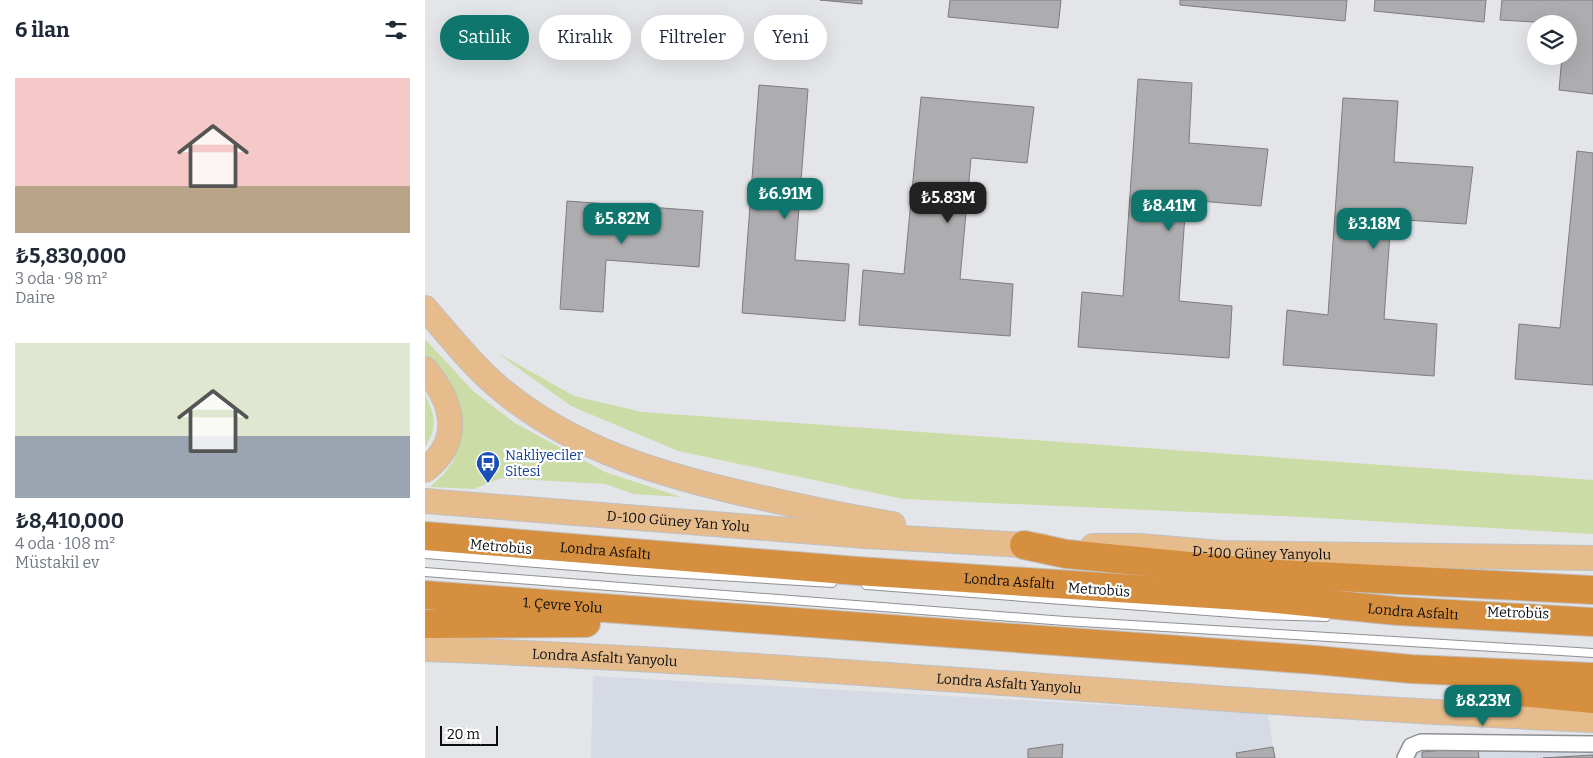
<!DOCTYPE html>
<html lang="tr">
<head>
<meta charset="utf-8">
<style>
	body { margin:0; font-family:Bitter,serif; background:#f6f6f7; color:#1f2937; height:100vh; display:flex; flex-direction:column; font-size:19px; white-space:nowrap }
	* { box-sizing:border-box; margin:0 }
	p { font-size:16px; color:#747a83 }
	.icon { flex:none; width:28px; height:28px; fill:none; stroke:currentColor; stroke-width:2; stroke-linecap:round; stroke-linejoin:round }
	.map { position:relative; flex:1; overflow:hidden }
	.side { display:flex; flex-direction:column; background:#fff; width:425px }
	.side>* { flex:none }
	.guide { position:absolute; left:15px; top:15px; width:475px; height:45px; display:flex; gap:10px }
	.tools { position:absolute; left:1102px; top:15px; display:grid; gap:10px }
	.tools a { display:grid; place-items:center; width:50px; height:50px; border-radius:50%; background:#fff; box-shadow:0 5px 20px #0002; font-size:25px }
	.scale { position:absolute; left:15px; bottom:12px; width:58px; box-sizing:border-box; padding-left:5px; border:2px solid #0c0d0e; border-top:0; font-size:14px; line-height:18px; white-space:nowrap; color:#0c0d0e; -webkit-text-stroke:4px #fff; paint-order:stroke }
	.price { position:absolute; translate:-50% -42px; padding:0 11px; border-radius:10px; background:#0f766e; color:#fff; font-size:16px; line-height:32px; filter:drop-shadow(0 1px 2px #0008) }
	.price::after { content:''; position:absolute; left:50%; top:30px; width:15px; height:11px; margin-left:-8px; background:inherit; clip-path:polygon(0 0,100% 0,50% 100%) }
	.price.active { background:#222; color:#fff }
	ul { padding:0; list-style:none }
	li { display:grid; align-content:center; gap:10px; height:265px; padding:0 15px }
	li span { display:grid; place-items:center; height:155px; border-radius:0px; color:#555 }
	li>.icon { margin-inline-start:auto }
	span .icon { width:90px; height:90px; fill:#fffc; stroke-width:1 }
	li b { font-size:21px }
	h2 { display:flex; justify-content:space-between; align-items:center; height:60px; padding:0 15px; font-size:21px }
	.chip { padding:0 18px; border-radius:22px; background:#fff; box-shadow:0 5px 20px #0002; font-size:18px; line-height:45px }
	.chip.active { background:#0f766e; color:#fff }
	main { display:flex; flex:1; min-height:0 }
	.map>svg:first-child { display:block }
	.built { fill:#d6dae4 }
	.green { fill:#ccdca6 }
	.building { fill:#adacae; stroke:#7e7c7e }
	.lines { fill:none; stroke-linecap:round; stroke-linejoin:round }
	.lane-casing { stroke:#8f9093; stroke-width:10 }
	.street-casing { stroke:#8f9093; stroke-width:18 }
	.primary-casing { stroke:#c0c0c0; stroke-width:26 }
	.highway-casing { stroke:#c0c0c0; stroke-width:30 }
	.lane { stroke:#fff; stroke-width:8 }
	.street { stroke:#fff; stroke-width:15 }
	.primary { stroke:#e6bc8c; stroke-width:24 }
	.highway { stroke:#d68f3f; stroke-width:28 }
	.labels { text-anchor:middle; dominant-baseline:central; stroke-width:4.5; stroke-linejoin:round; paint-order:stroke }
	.transit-label { font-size:14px; fill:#164399; stroke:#fff; text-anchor:start }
	.street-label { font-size:14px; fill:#0c0d0e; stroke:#fff }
</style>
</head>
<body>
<main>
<section class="side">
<h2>6 ilan<svg class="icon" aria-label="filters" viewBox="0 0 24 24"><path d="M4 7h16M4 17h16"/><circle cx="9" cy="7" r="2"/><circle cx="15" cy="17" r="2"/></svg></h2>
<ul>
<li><span style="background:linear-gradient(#f6c9c9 70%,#b9a48a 0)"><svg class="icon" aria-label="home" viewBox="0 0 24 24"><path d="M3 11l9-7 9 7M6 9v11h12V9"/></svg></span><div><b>₺5,830,000</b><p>3 oda · 98 m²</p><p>Daire</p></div></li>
<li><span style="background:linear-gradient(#dfe7d0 60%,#9aa5b1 0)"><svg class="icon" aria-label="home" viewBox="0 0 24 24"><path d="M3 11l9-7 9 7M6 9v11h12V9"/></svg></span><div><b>₺8,410,000</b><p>4 oda · 108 m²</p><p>Müstakil ev</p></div></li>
</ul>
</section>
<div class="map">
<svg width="1168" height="758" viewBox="0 0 1168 758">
	<rect width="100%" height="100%" fill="#e4e5e8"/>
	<path class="built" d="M168,676L843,714L850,758H166Z
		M978,744L1168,752V758H975Z"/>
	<path class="green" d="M0,339L48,391L90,423L180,472L256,497L209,494L180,484L76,478L49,489L5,487L18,475L29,460L35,438L14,371L0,357Z
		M71,352L149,396L217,412L1168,480V534L878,517L478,499L253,451L146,406Z
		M0,394C10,415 13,427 0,447Z"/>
	<path class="building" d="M395,0H437V4Z
		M525,0H636L633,28L523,17Z
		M755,0H922L920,21L755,5Z
		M950,0H1061L1059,22L949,11Z
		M1077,0H1168V94L1134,90L1137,56H1144V24L1075,20Z
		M713,79L767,83L764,143L843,149L836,206L761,200L754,301L807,306L804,358L653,347L657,292L698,296Z
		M334,85L383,89L370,260L424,264L420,321L317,313Z
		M496,97L609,107L602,163L546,158L535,279L588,284L585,336L434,325L438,270L479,274Z
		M918,98L973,101L969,162L1048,167L1041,224L966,219L959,319L1012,324L1009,376L858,365L862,310L903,315Z
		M1152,151L1168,153V385L1090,379L1094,324L1135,328Z
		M142,201L278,211L274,267L181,260L178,312L135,309Z
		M638,744L637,758H603V749Z
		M848,747L850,758H812L811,753Z
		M1053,747L1054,758H997V752Z
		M1168,755V758H1118Z"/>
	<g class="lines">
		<g class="lane-casing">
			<path id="lane" d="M0,554L212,571L407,583
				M0,572L640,621L1168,653
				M441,585L834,615L901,617"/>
		</g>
		<g class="street-casing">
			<path id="street" d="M980,758L986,746L996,742L1168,744"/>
		</g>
		<g class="primary-casing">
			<g id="primary">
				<path d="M0,308C23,334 45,363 72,386C148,451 242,477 338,498C381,508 424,517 468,524"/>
				<path d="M0,369C28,402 39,440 0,470"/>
				<path id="s1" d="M0,501L440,536L617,546"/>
				<path id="s2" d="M668,546H715L796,553L1168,558"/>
				<path id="s3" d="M0,649C390,663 778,703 1168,720"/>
			</g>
		</g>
		<g class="highway-casing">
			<g id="highway">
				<path id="s4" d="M0,536L432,571L831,597L973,611L1168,622"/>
				<path d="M599,545L641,554L836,573L1168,590"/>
				<path id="s5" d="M0,595L891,660L986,669L1168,677"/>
				<path d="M0,624L161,623"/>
				<path d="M1062,689L1168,699"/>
			</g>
		</g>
		<use href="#lane" class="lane"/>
		<use href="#street" class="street"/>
		<use href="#primary" class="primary"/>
		<use href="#highway" class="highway"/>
	</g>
	<defs>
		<g id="bus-pin" transform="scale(1.25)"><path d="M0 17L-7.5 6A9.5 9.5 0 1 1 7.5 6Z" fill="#1a4fb4" stroke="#fff"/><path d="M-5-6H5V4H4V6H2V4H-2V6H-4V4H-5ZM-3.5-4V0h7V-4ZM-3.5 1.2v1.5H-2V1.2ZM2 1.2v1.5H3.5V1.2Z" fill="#fff"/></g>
	</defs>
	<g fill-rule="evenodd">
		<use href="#bus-pin" x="63" y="463"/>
	</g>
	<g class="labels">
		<g class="transit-label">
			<text x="80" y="455">Nakliyeciler<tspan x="80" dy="16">Sitesi</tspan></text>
		</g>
		<g class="street-label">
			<text stroke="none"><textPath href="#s1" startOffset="254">D-100 Güney Yan Yolu</textPath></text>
			<text transform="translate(76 547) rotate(5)">Metrobüs</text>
			<text stroke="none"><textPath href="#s4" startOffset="181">Londra Asfaltı</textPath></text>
			<text stroke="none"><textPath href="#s2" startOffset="169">D-100 Güney Yanyolu</textPath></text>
			<text stroke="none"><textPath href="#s4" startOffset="586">Londra Asfaltı</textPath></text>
			<text transform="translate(674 590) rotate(4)">Metrobüs</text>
			<text stroke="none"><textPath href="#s5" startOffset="138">1. Çevre Yolu</textPath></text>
			<text stroke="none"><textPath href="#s4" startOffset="991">Londra Asfaltı</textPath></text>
			<text transform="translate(1093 613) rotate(2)">Metrobüs</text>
			<text stroke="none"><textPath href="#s3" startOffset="180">Londra Asfaltı Yanyolu</textPath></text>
			<text stroke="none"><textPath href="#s3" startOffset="585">Londra Asfaltı Yanyolu</textPath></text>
		</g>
	</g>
</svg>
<div class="tools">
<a><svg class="icon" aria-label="layers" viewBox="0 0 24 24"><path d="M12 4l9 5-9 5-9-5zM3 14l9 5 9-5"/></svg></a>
</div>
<div class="scale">20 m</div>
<b class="price" style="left:360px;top:220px">₺6.91M</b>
<b class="price active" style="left:523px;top:224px">₺5.83M</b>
<b class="price" style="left:744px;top:232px">₺8.41M</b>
<b class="price" style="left:197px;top:245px">₺5.82M</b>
<b class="price" style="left:949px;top:250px">₺3.18M</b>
<b class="price" style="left:1058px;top:727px">₺8.23M</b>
<div class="guide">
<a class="chip active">Satılık</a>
<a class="chip">Kiralık</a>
<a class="chip">Filtreler</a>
<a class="chip">Yeni</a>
</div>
</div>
</main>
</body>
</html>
